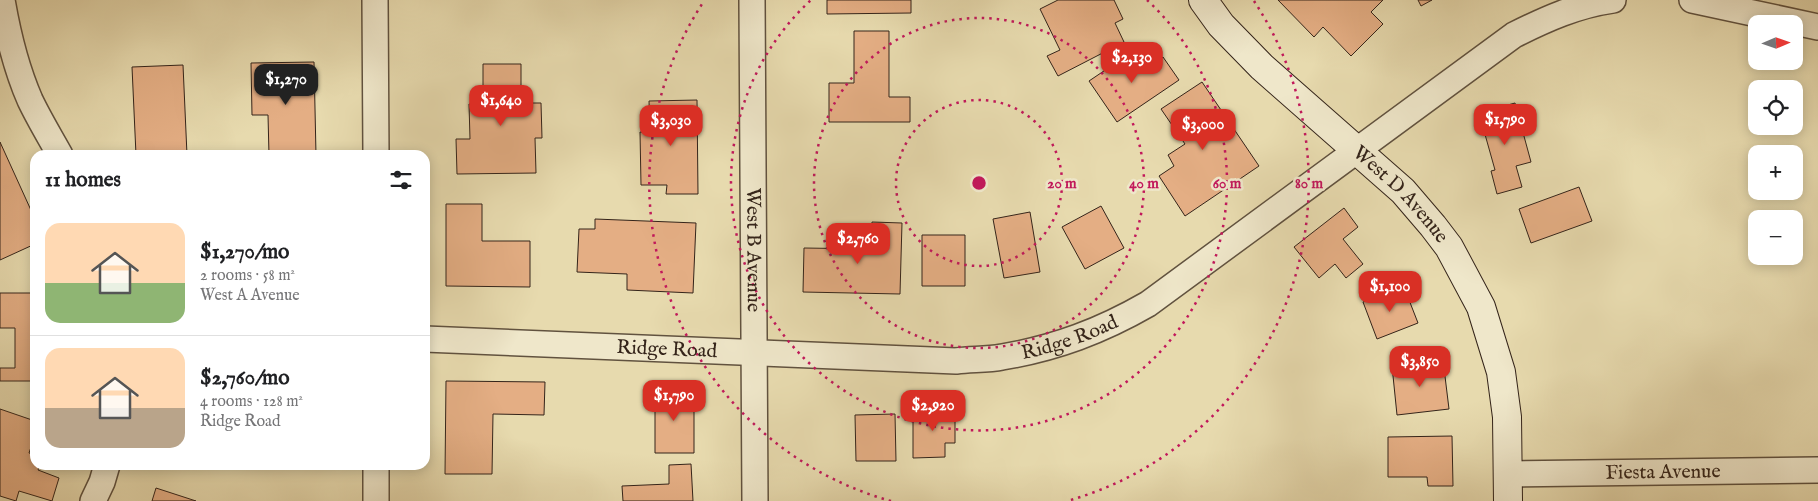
<!DOCTYPE html>
<html lang="en">
<head>
<meta charset="utf-8">
<style>
	body { margin:0; font-family:"IM FELL English",serif; background:#f2f2f2; color:#202124; height:100vh; display:flex; flex-direction:column; font-size:19px; white-space:nowrap }
	* { box-sizing:border-box; margin:0 }
	p { font-size:16px; color:#757577 }
	.icon { flex:none; width:28px; height:28px; fill:none; stroke:currentColor; stroke-width:2; stroke-linecap:round; stroke-linejoin:round }
	.map { position:relative; flex:1; overflow:hidden }
	.panel { position:absolute; left:30px; top:150px; width:400px; height:320px; display:flex; flex-direction:column; background:#fff; border-radius:15px; box-shadow:0 2px 12px #0003 }
	.panel>* { flex:none }
	.needle { width:32px; rotate:88deg }
	.tools { position:absolute; left:1748px; top:15px; display:grid; gap:10px }
	.tools a { display:grid; place-items:center; width:55px; height:55px; border-radius:10px; background:#fff; box-shadow:0 2px 12px #0003; font-size:25px }
	.price { position:absolute; translate:-50% -42px; padding:0 11px; border-radius:10px; background:#d93025; color:#fff; font-size:16px; line-height:32px; filter:drop-shadow(0 1px 2px #0008) }
	.price::after { content:''; position:absolute; left:50%; top:30px; width:15px; height:11px; margin-left:-8px; background:inherit; clip-path:polygon(0 0,100% 0,50% 100%) }
	.price.on { background:#222; color:#fff }
	ul { padding:0; list-style:none }
	li { display:flex; align-items:center; gap:15px; height:125px; padding:0 15px }
	li+li { border-top:1px solid #e0e0e0 }
	li span { display:grid; place-items:center; flex:none; width:140px; height:100px; border-radius:15px; color:#555 }
	li>.icon { margin-inline-start:auto }
	span .icon { width:60px; height:60px; fill:#fffc; stroke-width:1 }
	li b { font-size:21px }
	h2 { display:flex; justify-content:space-between; align-items:center; height:60px; padding:0 15px; font-size:21px }
	.map>svg:first-child { display:block }
	.building { fill:#e4ae84; stroke:#34241a }
	.lines { fill:none; stroke-linecap:round; stroke-linejoin:round }
	.street-casing { stroke:#61523f; stroke-width:28 }
	.secondary-casing { stroke:#34241a; stroke-width:30 }
	.street { stroke:#efe7ca; stroke-width:25 }
	.secondary { stroke:#efe7ca; stroke-width:28 }
	.ring { fill:none; stroke:#c2185b; stroke-width:2.5; stroke-dasharray:2.5 5 }
	.labels { text-anchor:middle; dominant-baseline:central; stroke-width:5; stroke-linejoin:round; paint-order:stroke }
	.street-label { font-size:20px; fill:#34241a; stroke:#efe7ca }
	.centre { fill:#c2185b; stroke:#efe7ca; stroke-width:2.5 }
	.ring-label { font-size:15px; text-anchor:middle; font-weight:bold; fill:#c2185b; stroke:#efe7ca; stroke-width:5; stroke-linejoin:round; paint-order:stroke }
</style>
</head>
<body>
<div class="map">
<svg width="1818" height="501" viewBox="0 0 1818 501">
	<rect width="100%" height="100%" fill="#e7daae"/>
	<filter id="stains"><feTurbulence type="fractalNoise" baseFrequency=".004" numOctaves="4"/><feColorMatrix values="0 0 0 0 .2 0 0 0 0 .09 0 0 0 0 .02 0 0 0 .5 -.17"/></filter>
	<radialGradient id="worn" r=".72"><stop offset=".6" stop-color="#630" stop-opacity="0"/><stop offset="1" stop-color="#630" stop-opacity=".3"/></radialGradient>
	<path class="building" d="M827,0H911V13L827,14Z
		M1058,0H1114L1123,19L1115,23L1124,42L1058,76L1047,56L1060,50L1040,9Z
		M1278,0H1383L1371,12L1383,24L1351,56L1323,27L1314,37Z
		M1418,0H1432L1421,6Z
		M854,31H889V97H910V122H829V83H854Z
		M1135,50L1147,68L1163,57L1179,80L1117,122L1089,81Z
		M314,62L316,155H269L268,115H252L251,63Z
		M483,64H521V103H541L542,138H535L536,173L457,174L456,139H470L469,104H483Z
		M183,65L187,155H136L132,67Z
		M1202,82L1259,166L1185,216L1159,176L1174,166L1168,155L1185,144L1161,109Z
		M697,100L698,194H666L667,185H641L640,132H650L649,101Z
		M1515,103L1531,162L1516,166L1522,187L1497,194L1491,171L1495,170L1479,113Z
		M0,142L35,219V244L0,260Z
		M1579,187L1592,221L1531,243L1519,209Z
		M446,204H482V241H530V287L446,286Z
		M1101,206L1124,248L1085,269L1062,227Z
		M1344,208L1358,227L1343,239L1363,264L1346,278L1335,264L1319,278L1294,247Z
		M1030,212L1040,272L1004,278L993,219Z
		M595,219L696,223L693,293L627,290V274L577,272L579,229H595Z
		M872,222L902,223L900,294L803,292L804,248L871,249Z
		M922,235H965V286H922Z
		M1404,287L1418,323L1377,339L1363,302Z
		M0,293H35V381H0V368H15V328H0Z
		M1443,360L1449,409L1397,415L1392,366Z
		M446,381L545,382L544,415L493,414L492,474H445Z
		M655,391H694V453H655Z
		M0,409L35,421V435L29,453L35,455V465H40L38,470L59,478L52,501L19,491L16,501L0,496Z
		M913,409H955V443H945V457L913,458Z
		M895,414L896,461H856L855,415Z
		M1452,436L1453,486H1428L1427,477H1388V437Z
		M691,464L693,501H623L622,486L669,484V465Z
		M156,488L196,501H152Z"/>
	<g class="lines">
		<g class="street-casing">
			<g id="street">
				<path d="M2,0C8,35 16,68 30,100C39,119 50,137 60,155"/>
				<path d="M375,0L376,155"/>
				<path id="s1" d="M752,0L755,501"/>
				<path d="M1692,0L1818,27"/>
				<path id="s2" d="M425,339L956,361C971,359 987,360 1002,357C1056,348 1101,331 1148,304L1514,35C1546,19 1577,5 1613,0"/>
				<path d="M376,465V501"/>
				<path id="s3" d="M1508,474L1818,470"/>
				<path d="M93,501L102,482L107,465"/>
			</g>
		</g>
		<g class="secondary-casing">
			<g id="secondary">
				<path id="s4" d="M1203,0L1221,25L1262,67L1403,191L1433,226L1449,247L1481,307L1501,372L1507,417L1508,501"/>
			</g>
		</g>
		<use href="#street" class="street"/>
		<use href="#secondary" class="secondary"/>
	</g>
	<g class="ring">
		<circle cx="979" cy="183" r="83"/>
		<circle cx="979" cy="183" r="165"/>
		<path d="M1147 0A248 248 0 1 1 811 0"/>
		<path d="M891 501A330 330 0 0 1 704 1M1254 1A330 330 0 0 1 1067 501"/>
	</g>
	<g class="labels">
		<g class="street-label">
			<text stroke="none"><textPath href="#s4" startOffset="278">West D Avenue</textPath></text>
			<text stroke="none"><textPath href="#s1" startOffset="250">West B Avenue</textPath></text>
			<text stroke="none"><textPath href="#s2" startOffset="648">Ridge Road</textPath></text>
			<text stroke="none"><textPath href="#s2" startOffset="242">Ridge Road</textPath></text>
			<text stroke="none"><textPath href="#s3" startOffset="155">Fiesta Avenue</textPath></text>
		</g>
	</g>
	<circle cx="979" cy="183" r="8" class="centre"/>
	<g class="ring-label">
		<text x="1062" y="188">20 m</text>
		<text x="1144" y="188">40 m</text>
		<text x="1227" y="188">60 m</text>
		<text x="1309" y="188">80 m</text>
	</g>
	<rect width="100%" height="100%" filter="url(#stains)"/>
	<rect width="100%" height="100%" fill="url(#worn)"/>
</svg>
<div class="tools">
<a><svg class="needle" viewBox="-14 -14 28 28"><path d="M0-13l5 13h-10z" fill="#e53935"/><path d="M0 13l5-13h-10z" fill="#757577"/></svg></a>
<a><svg class="icon" aria-label="locate" viewBox="0 0 24 24"><circle cx="12" cy="12" r="6"/><path d="M12 2v4M12 18v4M2 12h4M18 12h4"/></svg></a>
<a>+</a>
<a>−</a>
</div>
<b class="price" style="left:1132px;top:84px">$2,130</b>
<b class="price on" style="left:286px;top:106px">$1,270</b>
<b class="price" style="left:501px;top:127px">$1,640</b>
<b class="price" style="left:1505px;top:146px">$1,790</b>
<b class="price" style="left:671px;top:147px">$3,030</b>
<b class="price" style="left:1203px;top:151px">$3,000</b>
<b class="price" style="left:858px;top:265px">$2,760</b>
<b class="price" style="left:1390px;top:313px">$1,100</b>
<b class="price" style="left:1420px;top:388px">$3,850</b>
<b class="price" style="left:674px;top:422px">$1,790</b>
<b class="price" style="left:933px;top:432px">$2,920</b>
<section class="panel">
<h2>11 homes<svg class="icon" aria-label="filters" viewBox="0 0 24 24"><path d="M4 7h16M4 17h16"/><circle cx="9" cy="7" r="2"/><circle cx="15" cy="17" r="2"/></svg></h2>
<ul>
<li><span style="background:linear-gradient(#ffd9b3 60%,#8fb573 0)"><svg class="icon" aria-label="home" viewBox="0 0 24 24"><path d="M3 11l9-7 9 7M6 9v11h12V9"/></svg></span><div><b>$1,270/mo</b><p>2 rooms · 58 m²</p><p>West A Avenue</p></div></li>
<li><span style="background:linear-gradient(#ffd9b3 60%,#b9a48a 0)"><svg class="icon" aria-label="home" viewBox="0 0 24 24"><path d="M3 11l9-7 9 7M6 9v11h12V9"/></svg></span><div><b>$2,760/mo</b><p>4 rooms · 128 m²</p><p>Ridge Road</p></div></li>
</ul>
</section>
</div>
</body>
</html>
